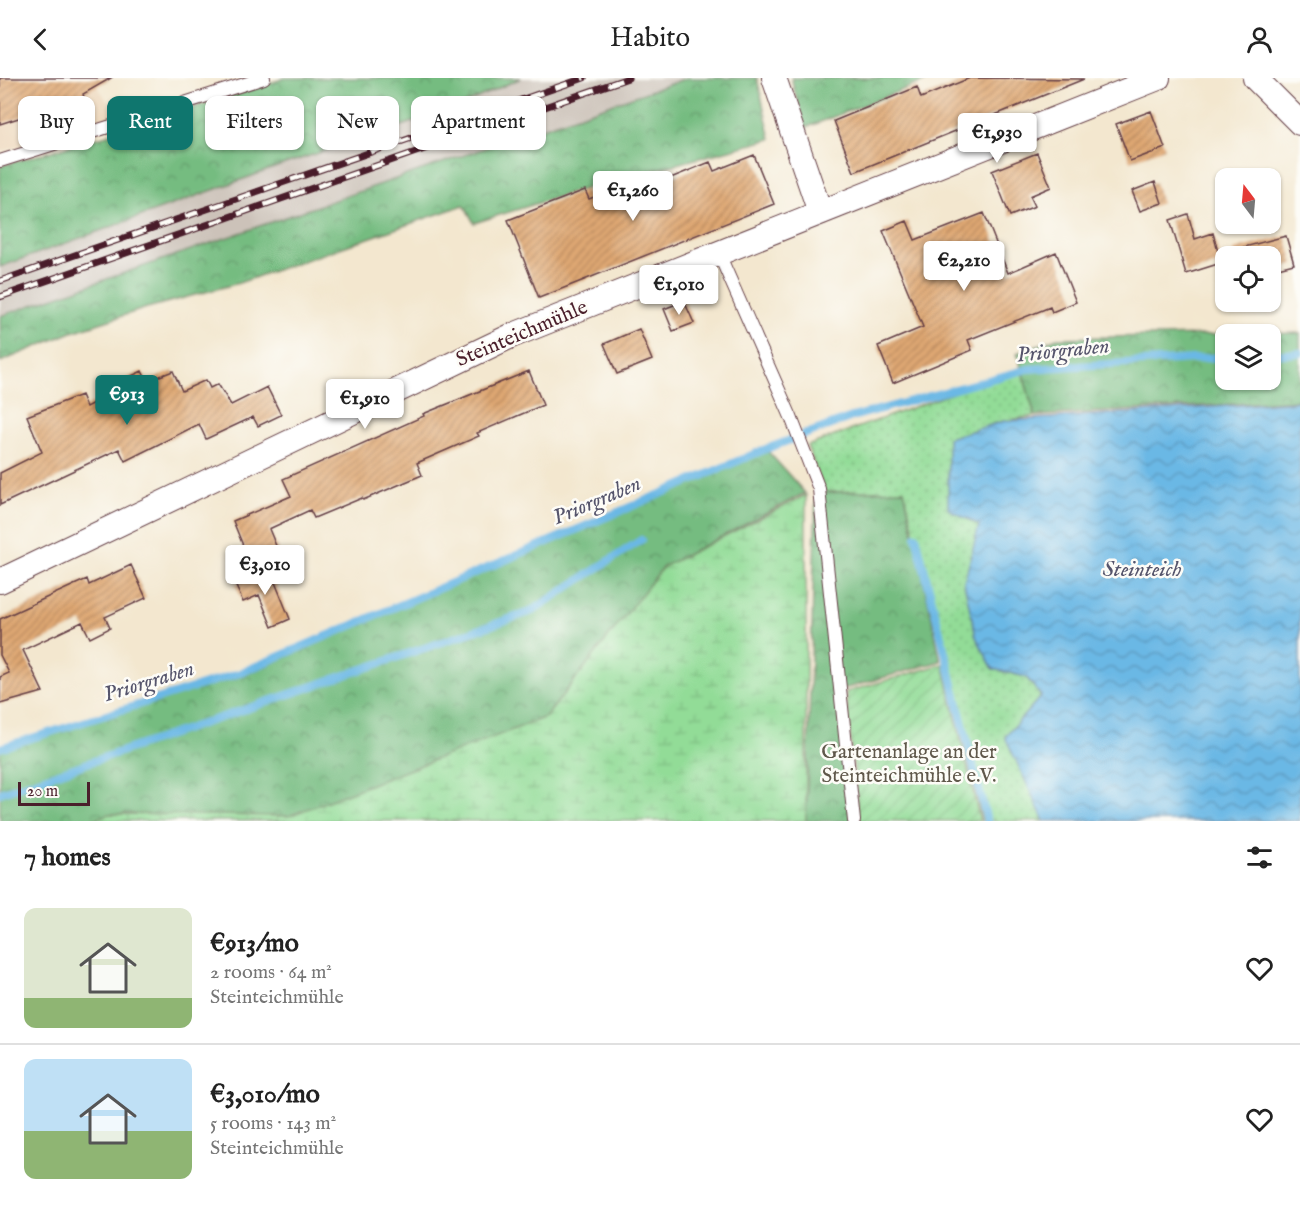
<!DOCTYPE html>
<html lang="en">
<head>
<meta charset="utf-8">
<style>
	body { margin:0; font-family:"IM FELL English",serif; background:#f2f2f2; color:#222; height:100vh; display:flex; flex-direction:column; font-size:22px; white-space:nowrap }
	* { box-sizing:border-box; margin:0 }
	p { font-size:20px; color:#767676 }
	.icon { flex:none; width:33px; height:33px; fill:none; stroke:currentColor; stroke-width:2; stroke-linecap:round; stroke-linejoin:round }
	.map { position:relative; height:743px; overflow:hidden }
	.side { display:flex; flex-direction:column; background:#fff; flex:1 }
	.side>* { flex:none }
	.top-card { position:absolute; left:18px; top:18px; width:600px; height:54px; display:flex; gap:12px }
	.needle { width:39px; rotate:344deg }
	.buttons { position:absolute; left:1215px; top:90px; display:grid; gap:12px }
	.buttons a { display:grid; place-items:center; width:66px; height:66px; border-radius:12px; background:#fff; box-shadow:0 2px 4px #0004; font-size:30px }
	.scale { position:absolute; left:18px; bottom:15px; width:72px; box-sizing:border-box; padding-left:6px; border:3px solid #4a1f2b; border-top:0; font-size:16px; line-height:21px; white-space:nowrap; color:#4a1f2b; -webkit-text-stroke:4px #fdfcf7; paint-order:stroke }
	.price { position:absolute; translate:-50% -51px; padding:0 14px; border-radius:6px; background:#fff; color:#222; font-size:20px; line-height:39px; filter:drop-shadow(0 2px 3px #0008) }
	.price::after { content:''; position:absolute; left:50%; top:36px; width:18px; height:14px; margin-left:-9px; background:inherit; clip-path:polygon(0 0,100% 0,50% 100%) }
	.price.current { background:#0f766e; color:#fff }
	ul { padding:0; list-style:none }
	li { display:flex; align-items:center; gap:18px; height:150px; padding:0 24px }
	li+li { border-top:2px solid #e0e0e0 }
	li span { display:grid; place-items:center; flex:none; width:168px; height:120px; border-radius:12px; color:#555 }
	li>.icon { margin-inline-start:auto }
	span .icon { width:72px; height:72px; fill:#fffc; stroke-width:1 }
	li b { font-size:26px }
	h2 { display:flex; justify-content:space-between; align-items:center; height:72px; padding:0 24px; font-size:26px }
	.tag { padding:0 21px; border-radius:12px; background:#fff; box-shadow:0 2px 4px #0004; font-size:21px; line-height:54px }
	.tag.current { background:#0f766e; color:#fff }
	header { display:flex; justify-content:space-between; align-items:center; height:78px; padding:0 24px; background:#fff; font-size:27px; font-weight:600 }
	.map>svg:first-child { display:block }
	.built { fill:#edd7bb }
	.industrial { fill:#ccc2b9 }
	.grass { fill:url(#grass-dots); stroke:#6e7e61; stroke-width:1.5 }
	.forest { fill:url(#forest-crowns); stroke:#606e56; stroke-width:1.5; fill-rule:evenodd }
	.wetland { fill:url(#wetland-marsh); stroke:#6e7e61; stroke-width:1.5 }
	.garden { fill:url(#garden-furrows); stroke:#6e7e61; stroke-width:1.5 }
	.water { fill:url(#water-waves); stroke:#5a6c88; stroke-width:1.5 }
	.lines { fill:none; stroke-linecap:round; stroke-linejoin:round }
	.stream { stroke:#6bb8e5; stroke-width:8 }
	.building { fill:url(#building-hatch) }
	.service-casing { stroke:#633d44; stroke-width:14 }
	.minor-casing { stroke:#633d44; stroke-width:26 }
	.service { stroke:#fff; stroke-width:12 }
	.minor { stroke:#fff; stroke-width:24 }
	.rail-casing { stroke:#4a1f2b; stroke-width:7 }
	.rail { stroke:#fdfcf7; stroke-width:4.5; stroke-dasharray:14; stroke-linecap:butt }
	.labels { text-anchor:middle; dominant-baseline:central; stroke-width:5; stroke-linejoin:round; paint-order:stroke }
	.street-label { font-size:21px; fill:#4a1f2b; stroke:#fdfcf7 }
	.park-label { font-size:21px; fill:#60584b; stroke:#fdfcf7 }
	.water-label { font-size:22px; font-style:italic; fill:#56556c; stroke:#fdfcf7 }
</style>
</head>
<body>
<header><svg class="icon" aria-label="back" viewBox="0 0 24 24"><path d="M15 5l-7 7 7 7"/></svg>Habito<svg class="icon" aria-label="person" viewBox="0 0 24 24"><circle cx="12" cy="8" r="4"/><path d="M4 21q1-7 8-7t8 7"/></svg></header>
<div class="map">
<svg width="1300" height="743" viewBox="0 0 1300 743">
	<defs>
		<pattern id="grass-dots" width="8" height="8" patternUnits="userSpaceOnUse" patternTransform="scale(1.5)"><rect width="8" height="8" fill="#92dc97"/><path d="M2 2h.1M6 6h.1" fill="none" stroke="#7fbc82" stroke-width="1.8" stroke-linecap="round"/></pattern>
		<pattern id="forest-crowns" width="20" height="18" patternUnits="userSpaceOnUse" patternTransform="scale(1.5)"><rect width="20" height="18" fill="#75bc80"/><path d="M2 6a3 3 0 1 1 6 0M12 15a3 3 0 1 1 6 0" fill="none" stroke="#629869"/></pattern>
		<pattern id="wetland-marsh" width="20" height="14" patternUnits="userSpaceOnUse" patternTransform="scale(1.5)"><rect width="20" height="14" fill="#92dc97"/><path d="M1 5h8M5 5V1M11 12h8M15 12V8" fill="none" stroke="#7fbc82"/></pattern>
		<pattern id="garden-furrows" width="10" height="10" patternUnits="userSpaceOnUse" patternTransform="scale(1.5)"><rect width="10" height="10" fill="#92dc97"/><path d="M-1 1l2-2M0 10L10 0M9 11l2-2" fill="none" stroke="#7fbc82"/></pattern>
		<pattern id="water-waves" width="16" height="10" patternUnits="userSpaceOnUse" patternTransform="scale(1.5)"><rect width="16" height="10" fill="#6bb8e5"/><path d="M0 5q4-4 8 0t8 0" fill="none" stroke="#5a95ba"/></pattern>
		<pattern id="building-hatch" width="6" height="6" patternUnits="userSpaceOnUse" patternTransform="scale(1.5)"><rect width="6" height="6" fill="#dea772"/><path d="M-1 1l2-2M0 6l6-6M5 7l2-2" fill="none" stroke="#b6875e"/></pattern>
	</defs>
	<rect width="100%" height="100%" fill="#fdfcf7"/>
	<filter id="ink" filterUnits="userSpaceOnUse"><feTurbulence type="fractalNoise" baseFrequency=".0167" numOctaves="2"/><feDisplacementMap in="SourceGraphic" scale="12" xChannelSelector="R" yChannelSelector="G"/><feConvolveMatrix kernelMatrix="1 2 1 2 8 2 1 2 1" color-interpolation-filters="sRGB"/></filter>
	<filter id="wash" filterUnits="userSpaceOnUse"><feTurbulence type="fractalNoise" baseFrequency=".008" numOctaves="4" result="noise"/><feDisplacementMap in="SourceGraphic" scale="24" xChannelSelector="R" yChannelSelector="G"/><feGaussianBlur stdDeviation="1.35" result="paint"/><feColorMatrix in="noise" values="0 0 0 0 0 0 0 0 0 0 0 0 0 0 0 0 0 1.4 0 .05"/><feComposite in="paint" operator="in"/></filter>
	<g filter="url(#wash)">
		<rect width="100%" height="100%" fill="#f3e7cf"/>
		<path class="built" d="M0,0H93L117,39L0,74Z"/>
		<path class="industrial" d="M521,0H687L0,238V189L285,86L453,31Z"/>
		<path class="grass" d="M1021,290L1035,338L1004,343L948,360L982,446L993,591L1026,599L1041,618L1044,743H982L904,412L825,414L807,368Z"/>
		<path class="forest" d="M285,0H521L453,31L285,86L0,189V88L121,53Z
			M687,0H757L771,61L587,110L474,145L464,127L239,205L147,230L72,254L0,284V238Z
			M791,0H933L805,50Z
			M1300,255V322L1035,338L1017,275L1057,260ZM1270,256V302H1226V256Z
			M766,371L805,415L663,489L546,639L289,738L110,736L89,743H0V668L242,598Z
			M904,412L941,583L840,612L852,743H806L816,415Z"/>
		<path class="wetland" d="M806,417V743H89L109,736L289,738L546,639L663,489Z"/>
		<path class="garden" d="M943,586L980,743H859L846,614Z"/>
		<path class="water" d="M1300,323V743H1044L1005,659L1041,618L1026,599L993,591L976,559L964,505L979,447L948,431V360L1004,343Z"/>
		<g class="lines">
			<path class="stream" d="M1270,277L1300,275
				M916,458L987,743
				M0,670L240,595L766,371L852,339L1028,291L1226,279
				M0,715L530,534L641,462"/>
		</g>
		<g id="blocks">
			<path class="building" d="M0,0H111L83,16L84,19L0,46Z
				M970,0L1084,1L854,94L834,43L917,9L921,20Z
				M1151,33L1165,70L1130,83L1116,46Z
				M1037,75L1051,109L1030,118L1035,128L1010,138L992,93Z
				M754,77L774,126L539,220L508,142L585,112L589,121L648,98L651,108L710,84L714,93Z
				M1155,104L1162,125L1140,133L1132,113Z
				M984,135L1008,195L1056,174L1076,224L1052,234L1050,229L968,262L972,272L893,305L878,268L923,249L883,153L907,143L915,162Z
				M1188,136L1195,161L1213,155L1221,185L1186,196L1170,142Z
				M1286,158L1294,186L1270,192V178H1234L1233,172Z
				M684,223L694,245L673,253L664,231Z
				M639,251L652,282L617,296L604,266Z
				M142,293L147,303L173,293L182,313L206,302L210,310L218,306L231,327L267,309L281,337L258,348L253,339L206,361L199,346L125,383L119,371L0,427V395L42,374L27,338L81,317L86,329L120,311L117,305Z
				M529,293L543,327L477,355L479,358L417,385L422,397L363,422L362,420L314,440L310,432L269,451L279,475L251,487L233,443L291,418L283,401L424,338L423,336Z
				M131,487L146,520L105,539L110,550L90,560L82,544L23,572L43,614L0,626V599L9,595L0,577V541L87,501L89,507Z
				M270,492L290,541L272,549L259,517L243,524L235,506Z"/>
		</g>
	</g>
	<g filter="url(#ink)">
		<use href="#blocks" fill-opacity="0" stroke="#633d44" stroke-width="1.5"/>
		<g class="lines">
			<g class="service-casing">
				<path id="service" d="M0,83L264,0
					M719,176L791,339L819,411L854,743"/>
			</g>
			<g class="minor-casing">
				<path id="minor" d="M774,0L820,134
					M1255,0L1300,45
					M0,503L511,258L1158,0"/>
			</g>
			<use href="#service" class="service"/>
			<use href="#minor" class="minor"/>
			<g class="rail-casing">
				<path id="rail" d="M0,203L584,0
					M0,219L628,0"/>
			</g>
			<use href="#rail" class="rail"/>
		</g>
	</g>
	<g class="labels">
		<g class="street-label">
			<text transform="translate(522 256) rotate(-23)">Steinteichmühle</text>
		</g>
		<g class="park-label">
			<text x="909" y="674">Gartenanlage an der<tspan x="909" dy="24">Steinteichmühle e.V.</tspan></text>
		</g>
		<g class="water-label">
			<text transform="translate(1063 273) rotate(-6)">Priorgraben</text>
			<text transform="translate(597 423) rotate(-23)">Priorgraben</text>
			<text x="1142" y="492">Steinteich</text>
			<text transform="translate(149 604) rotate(-17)">Priorgraben</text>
		</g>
	</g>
</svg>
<div class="buttons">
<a><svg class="needle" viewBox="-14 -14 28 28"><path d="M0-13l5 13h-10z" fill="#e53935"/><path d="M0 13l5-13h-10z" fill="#767676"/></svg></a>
<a><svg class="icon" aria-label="locate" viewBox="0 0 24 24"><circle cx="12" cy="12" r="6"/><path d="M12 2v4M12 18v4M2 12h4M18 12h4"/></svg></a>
<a><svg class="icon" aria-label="layers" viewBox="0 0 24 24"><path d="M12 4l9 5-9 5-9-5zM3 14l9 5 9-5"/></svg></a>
</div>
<div class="scale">20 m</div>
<b class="price" style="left:997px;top:86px">€1,930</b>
<b class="price" style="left:633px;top:144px">€1,260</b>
<b class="price" style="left:964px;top:214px">€2,210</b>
<b class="price" style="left:679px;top:238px">€1,010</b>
<b class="price current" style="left:127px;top:348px">€913</b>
<b class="price" style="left:365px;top:352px">€1,910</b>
<b class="price" style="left:265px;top:518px">€3,010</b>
<div class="top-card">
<a class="tag">Buy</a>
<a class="tag current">Rent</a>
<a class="tag">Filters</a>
<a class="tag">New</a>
<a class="tag">Apartment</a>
</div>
</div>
<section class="side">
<h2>7 homes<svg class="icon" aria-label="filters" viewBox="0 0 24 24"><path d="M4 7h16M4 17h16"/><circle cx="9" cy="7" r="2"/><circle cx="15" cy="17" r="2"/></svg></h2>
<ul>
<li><span style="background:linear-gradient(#dfe7d0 75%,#8fb573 0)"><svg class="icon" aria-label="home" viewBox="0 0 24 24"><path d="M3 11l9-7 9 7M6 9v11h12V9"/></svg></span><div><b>€913/mo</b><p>2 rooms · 64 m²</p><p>Steinteichmühle</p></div><svg class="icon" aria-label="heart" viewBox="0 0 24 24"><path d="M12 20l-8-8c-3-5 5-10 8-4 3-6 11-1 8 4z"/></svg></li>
<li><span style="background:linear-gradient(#bfe0f5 60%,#8fb573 0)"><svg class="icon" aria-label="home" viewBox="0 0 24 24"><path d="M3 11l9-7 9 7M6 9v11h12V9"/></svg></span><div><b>€3,010/mo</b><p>5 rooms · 143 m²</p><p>Steinteichmühle</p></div><svg class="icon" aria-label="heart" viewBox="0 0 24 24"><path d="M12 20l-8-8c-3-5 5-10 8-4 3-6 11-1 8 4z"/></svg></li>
</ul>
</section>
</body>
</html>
